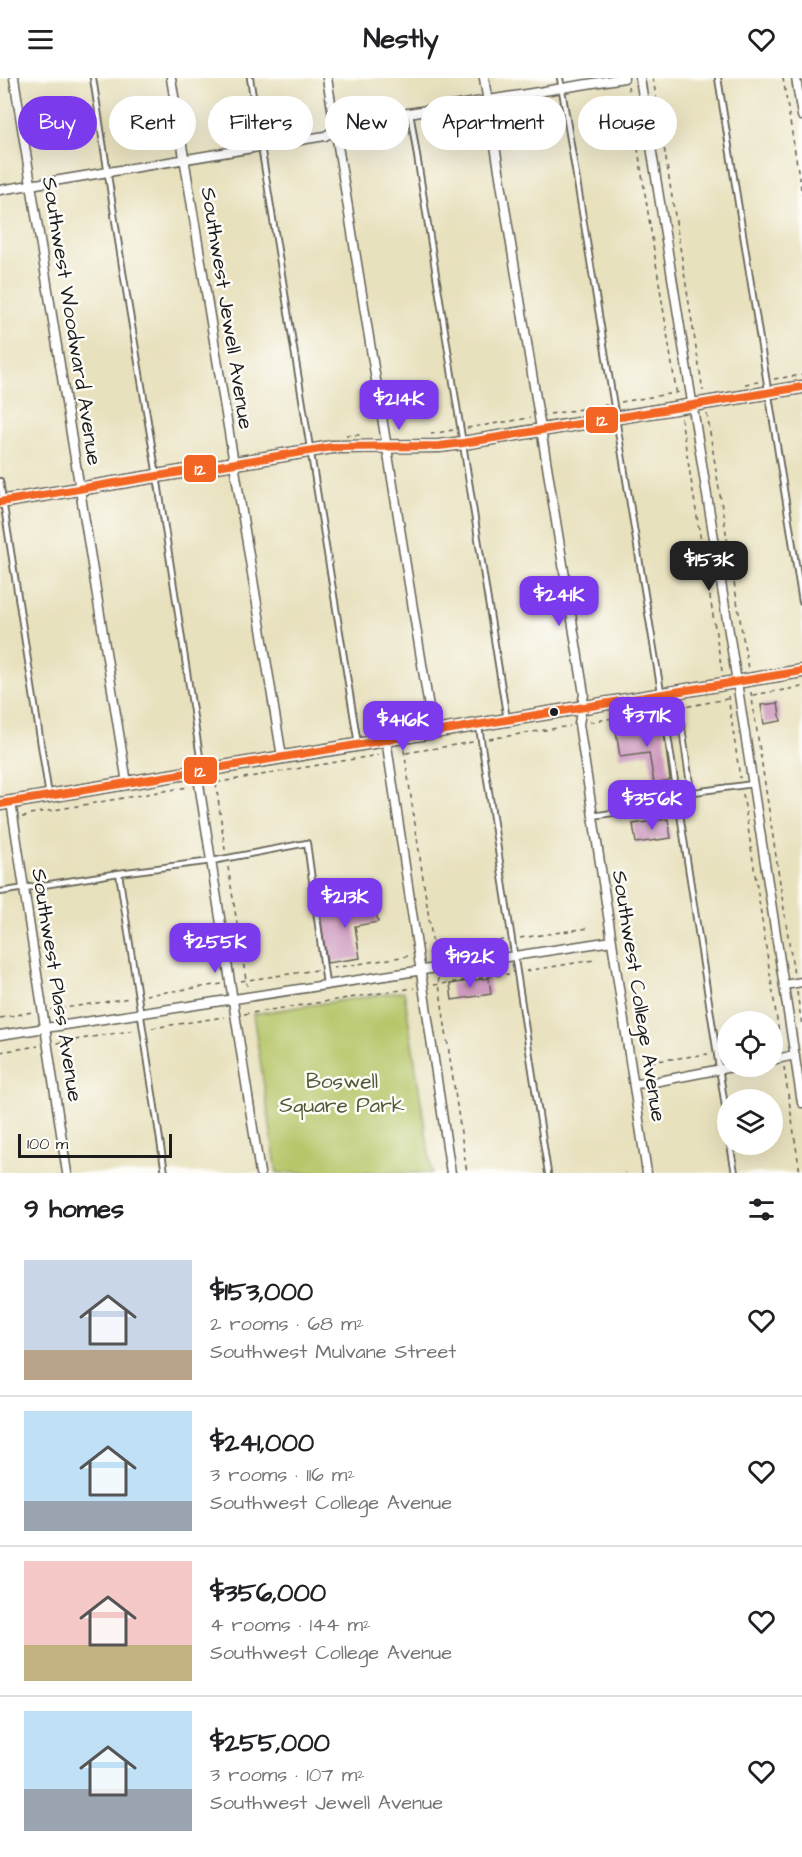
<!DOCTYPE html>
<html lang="en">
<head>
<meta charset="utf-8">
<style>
	body { margin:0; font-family:"Architects Daughter",sans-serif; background:#f2f2f2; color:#202124; height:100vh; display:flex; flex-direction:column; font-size:22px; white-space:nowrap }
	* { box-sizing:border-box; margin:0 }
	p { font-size:20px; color:#757577 }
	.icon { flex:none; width:33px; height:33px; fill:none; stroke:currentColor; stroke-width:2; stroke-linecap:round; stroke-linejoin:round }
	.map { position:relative; height:1095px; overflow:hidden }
	.drawer { display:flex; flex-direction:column; background:#fff; flex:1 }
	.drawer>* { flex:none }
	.guide { position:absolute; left:18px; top:18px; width:766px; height:54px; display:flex; gap:12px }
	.tools { position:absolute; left:717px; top:933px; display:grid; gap:12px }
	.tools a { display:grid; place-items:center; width:66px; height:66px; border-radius:50%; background:#fff; box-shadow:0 6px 24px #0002; font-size:30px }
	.scale { position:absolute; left:18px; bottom:15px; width:154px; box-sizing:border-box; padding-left:6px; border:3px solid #1c1c1c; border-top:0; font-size:16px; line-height:21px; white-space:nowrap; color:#1c1c1c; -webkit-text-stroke:4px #fdfcf7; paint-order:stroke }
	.price { position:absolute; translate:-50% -51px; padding:0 14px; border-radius:12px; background:#7c3aed; color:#fff; font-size:20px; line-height:39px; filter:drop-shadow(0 2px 3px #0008) }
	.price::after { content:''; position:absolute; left:50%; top:36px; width:18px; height:14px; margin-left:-9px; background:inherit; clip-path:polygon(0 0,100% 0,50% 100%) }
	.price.selected { background:#222; color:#fff }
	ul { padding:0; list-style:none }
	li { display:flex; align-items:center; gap:18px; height:150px; padding:0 24px }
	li+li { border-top:2px solid #e0e0e0 }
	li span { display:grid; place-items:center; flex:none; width:168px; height:120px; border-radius:0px; color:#555 }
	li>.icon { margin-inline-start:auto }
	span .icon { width:72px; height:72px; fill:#fffc; stroke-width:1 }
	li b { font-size:26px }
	h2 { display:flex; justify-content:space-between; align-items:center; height:72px; padding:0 24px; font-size:26px }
	.pill { padding:0 21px; border-radius:27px; background:#fff; box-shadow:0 6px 24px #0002; font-size:21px; line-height:54px }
	.pill.selected { background:#7c3aed; color:#fff }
	header { display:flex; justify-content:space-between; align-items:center; height:78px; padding:0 24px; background:#fff; font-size:27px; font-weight:700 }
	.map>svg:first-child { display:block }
	.green { fill:#b6c669; stroke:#697142; stroke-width:1.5 }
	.building { fill:#ce9abf }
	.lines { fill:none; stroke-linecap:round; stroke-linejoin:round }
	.service-casing { stroke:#636155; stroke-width:8 }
	.minor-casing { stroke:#636155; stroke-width:11 }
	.secondary-casing { stroke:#636155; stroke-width:15 }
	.path { stroke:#636155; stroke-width:1.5; stroke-dasharray:4.5 4.5; stroke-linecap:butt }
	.service { stroke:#fff; stroke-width:4.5 }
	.minor { stroke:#fff; stroke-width:8 }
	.secondary { stroke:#fff; stroke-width:12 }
	.bus-1-casing { stroke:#fdfcf7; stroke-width:12 }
	.bus-1 { stroke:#f26522; stroke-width:8 }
	.bus-dot { fill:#1c1c1c; stroke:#fdfcf7; stroke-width:2 }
	.labels { text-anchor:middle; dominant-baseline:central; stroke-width:5; stroke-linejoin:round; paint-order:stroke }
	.street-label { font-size:21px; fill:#1c1c1c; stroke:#fdfcf7 }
	.park-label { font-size:21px; fill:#525837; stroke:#fdfcf7 }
	.line-badge { stroke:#fdfcf7; stroke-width:2 }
	.badge-label { font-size:16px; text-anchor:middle; font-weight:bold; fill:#fff }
</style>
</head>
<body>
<header><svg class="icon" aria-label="menu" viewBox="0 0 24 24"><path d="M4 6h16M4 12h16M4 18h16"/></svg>Nestly<svg class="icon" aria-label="heart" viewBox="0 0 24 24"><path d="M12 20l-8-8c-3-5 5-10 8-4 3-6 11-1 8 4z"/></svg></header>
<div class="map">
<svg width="802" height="1095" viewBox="0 0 802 1095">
	<rect width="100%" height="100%" fill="#fdfcf7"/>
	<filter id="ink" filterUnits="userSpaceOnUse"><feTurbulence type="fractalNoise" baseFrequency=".0167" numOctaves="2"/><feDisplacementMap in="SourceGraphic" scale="12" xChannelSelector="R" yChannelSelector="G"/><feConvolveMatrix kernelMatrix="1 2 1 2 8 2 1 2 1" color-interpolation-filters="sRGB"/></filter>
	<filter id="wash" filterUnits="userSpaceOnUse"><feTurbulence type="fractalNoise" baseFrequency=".008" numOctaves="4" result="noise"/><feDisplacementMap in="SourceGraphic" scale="24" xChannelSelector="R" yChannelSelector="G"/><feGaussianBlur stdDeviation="1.35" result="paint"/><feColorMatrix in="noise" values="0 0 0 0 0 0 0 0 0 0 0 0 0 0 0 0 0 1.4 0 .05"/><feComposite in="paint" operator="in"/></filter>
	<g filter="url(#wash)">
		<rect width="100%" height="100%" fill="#e8e1be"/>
		<path class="green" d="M404,913L432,1095H277L253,936Z"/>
		<g id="blocks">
			<path class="building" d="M778,625L781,643L764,646L761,627Z
				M663,646L670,702L654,705L649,675L620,679L616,653Z
				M674,725L676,736L666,737L665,726Z
				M668,741L671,760L636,765L633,746Z
				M374,822L378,844L355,848L360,880L327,885L319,830Z
				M489,900L491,916L452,922L450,906Z"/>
		</g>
	</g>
	<g filter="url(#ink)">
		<use href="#blocks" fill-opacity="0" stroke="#636155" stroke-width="1.5"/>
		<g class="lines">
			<g class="service-casing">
				<path id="service" d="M93,0L123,194L157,398L202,692
					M250,0L358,666
					M560,0L664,632L728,1048
					M718,0L802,524
					M410,34L507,642
					M0,403L49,718
					M665,639L678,638L681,643L691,713L694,714L753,706
					M479,649L548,1095
					M593,738L657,728V719L691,713
					M119,795L165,1095
					M0,814L119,795L212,783L307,765L326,906
					M730,1066L735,1095"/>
			</g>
			<g class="minor-casing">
				<path id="minor" d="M14,0L127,705
					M171,0L282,679
					M327,0L433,654
					M484,0L584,616L579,646L647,1095
					M640,0L737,604L802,1025
					M796,0L802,38
					M0,112L325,58L347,45L624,0
					M386,661L451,1095
					M197,693L260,1095
					M11,724L67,1095
					M784,907L802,904
					M0,957L612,863
					M772,982L795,977
					M635,1006L654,1004L737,988"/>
			</g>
			<g class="secondary-casing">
				<path id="secondary" d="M0,424L332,369L439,368L463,365L802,309
					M0,726L802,593"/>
			</g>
			<path class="path" d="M653,0L703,313
				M783,0L802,117
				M628,8L677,318
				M774,301L802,297
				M745,306L758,304
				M621,324L681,314
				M550,336L607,327
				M707,336L748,591
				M681,340L722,593
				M467,350L530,340
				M431,356L453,352
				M346,357H362
				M751,614L794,897
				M753,617L802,609
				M728,618L740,700
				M679,630L727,621
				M590,644L656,633
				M489,661L570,648
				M404,672L435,881
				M406,675L473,664
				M216,705L225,772
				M208,706L378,677
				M743,716L781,969
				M30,736L188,709
				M22,739L30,738
				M228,789L247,908
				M520,860L589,850
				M428,875L503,862
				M333,890L408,878
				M526,893L594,882
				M438,900L467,1095
				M241,903L317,892
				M434,907L509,896
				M797,914L802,948
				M146,917L222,906
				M51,932L130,920
				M244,936L414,910
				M0,940L32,934
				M152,950L224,939
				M57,965L135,952
				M772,967L781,965
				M0,974L38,968
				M642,985L708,976
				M784,989L800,1095
				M624,1095H625"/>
			<use href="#service" class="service"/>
			<use href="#minor" class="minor"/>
			<use href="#secondary" class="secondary"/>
			<g class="bus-1-casing">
				<path id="bus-1" d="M0,424L332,369L439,368L463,365L802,309
					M0,726L802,593"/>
			</g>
			<use href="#bus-1" class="bus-1"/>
		</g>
	</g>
	<circle class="bus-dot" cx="554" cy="634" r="5"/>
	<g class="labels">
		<g class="street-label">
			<text transform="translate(227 230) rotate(81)">Southwest Jewell Avenue</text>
			<text transform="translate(72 243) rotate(81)">Southwest Woodward Avenue</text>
			<text transform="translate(57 907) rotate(81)">Southwest Plass Avenue</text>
			<text transform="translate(639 918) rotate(81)">Southwest College Avenue</text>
		</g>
		<g class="park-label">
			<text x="342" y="1003">Boswell<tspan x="342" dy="24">Square Park</tspan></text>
		</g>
	</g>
	<g class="line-badge">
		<rect x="585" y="328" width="34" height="28" rx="6" fill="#f26522"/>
		<rect x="183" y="376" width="34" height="29" rx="6" fill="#f26522"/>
		<rect x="183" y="678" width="35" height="29" rx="6" fill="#f26522"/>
	</g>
	<g class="badge-label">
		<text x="602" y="348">12</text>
		<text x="200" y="397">12</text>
		<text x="200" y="699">12</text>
	</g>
</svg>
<div class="tools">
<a><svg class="icon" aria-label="locate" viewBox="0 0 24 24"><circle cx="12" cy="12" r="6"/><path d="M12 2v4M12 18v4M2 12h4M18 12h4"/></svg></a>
<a><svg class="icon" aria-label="layers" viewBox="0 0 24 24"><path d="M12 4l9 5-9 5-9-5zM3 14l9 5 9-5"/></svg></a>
</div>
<div class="scale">100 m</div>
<b class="price" style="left:399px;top:353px">$214K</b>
<b class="price selected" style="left:709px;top:514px">$153K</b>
<b class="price" style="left:559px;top:549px">$241K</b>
<b class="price" style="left:647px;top:670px">$371K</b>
<b class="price" style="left:403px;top:674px">$416K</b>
<b class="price" style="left:652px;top:753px">$356K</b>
<b class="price" style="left:345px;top:851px">$213K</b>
<b class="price" style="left:215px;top:896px">$255K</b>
<b class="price" style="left:470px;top:911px">$192K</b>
<div class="guide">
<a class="pill selected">Buy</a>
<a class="pill">Rent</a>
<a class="pill">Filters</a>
<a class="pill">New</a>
<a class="pill">Apartment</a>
<a class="pill">House</a>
</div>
</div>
<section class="drawer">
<h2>9 homes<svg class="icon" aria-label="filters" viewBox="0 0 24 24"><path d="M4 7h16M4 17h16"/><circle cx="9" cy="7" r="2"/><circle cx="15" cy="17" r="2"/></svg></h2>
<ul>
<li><span style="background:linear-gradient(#c9d6e8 75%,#b9a48a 0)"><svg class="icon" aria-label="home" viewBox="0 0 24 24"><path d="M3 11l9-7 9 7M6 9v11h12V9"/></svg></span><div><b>$153,000</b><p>2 rooms · 68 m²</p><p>Southwest Mulvane Street</p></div><svg class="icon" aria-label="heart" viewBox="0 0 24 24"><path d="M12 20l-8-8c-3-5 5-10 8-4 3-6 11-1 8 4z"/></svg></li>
<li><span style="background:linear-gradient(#bfe0f5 75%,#9aa5b1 0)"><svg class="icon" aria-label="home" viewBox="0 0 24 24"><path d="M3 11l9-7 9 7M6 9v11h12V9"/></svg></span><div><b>$241,000</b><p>3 rooms · 116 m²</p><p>Southwest College Avenue</p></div><svg class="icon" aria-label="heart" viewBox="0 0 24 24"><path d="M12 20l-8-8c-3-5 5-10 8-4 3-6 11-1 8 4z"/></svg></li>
<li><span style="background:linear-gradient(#f6c9c9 70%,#c2b280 0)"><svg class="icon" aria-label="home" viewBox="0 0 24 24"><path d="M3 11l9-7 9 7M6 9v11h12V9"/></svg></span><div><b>$356,000</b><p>4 rooms · 144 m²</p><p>Southwest College Avenue</p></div><svg class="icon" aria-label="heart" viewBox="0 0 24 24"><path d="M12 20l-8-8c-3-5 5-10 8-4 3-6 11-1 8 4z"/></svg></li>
<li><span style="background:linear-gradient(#bfe0f5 65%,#9aa5b1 0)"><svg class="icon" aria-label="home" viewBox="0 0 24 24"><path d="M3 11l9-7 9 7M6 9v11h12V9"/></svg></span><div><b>$255,000</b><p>3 rooms · 107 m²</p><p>Southwest Jewell Avenue</p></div><svg class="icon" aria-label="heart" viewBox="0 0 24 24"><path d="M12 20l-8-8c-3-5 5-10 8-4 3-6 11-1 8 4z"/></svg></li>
</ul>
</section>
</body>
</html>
